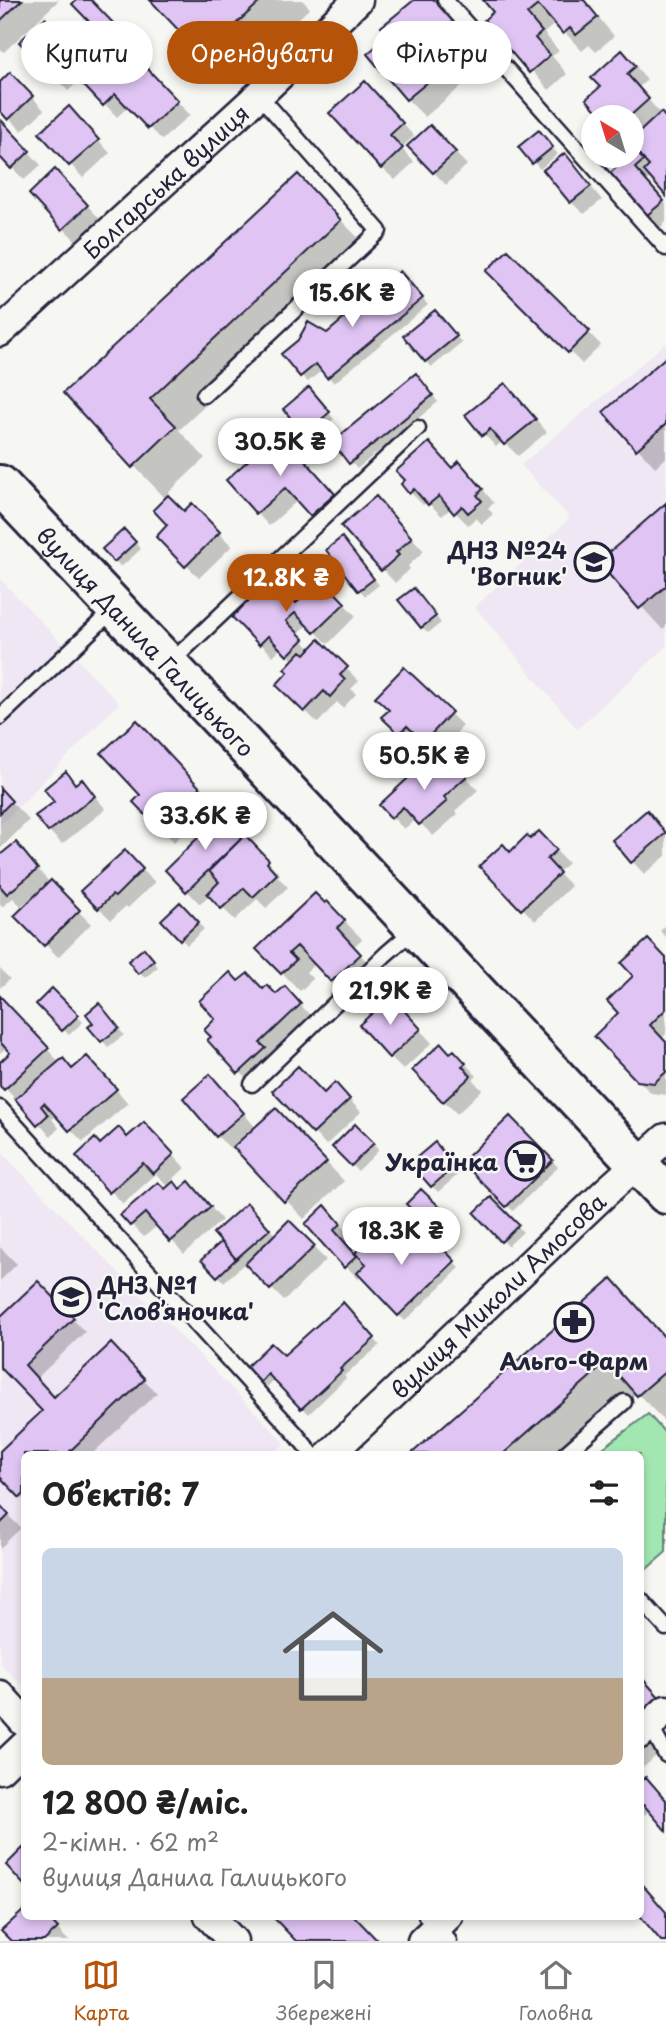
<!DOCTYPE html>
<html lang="uk">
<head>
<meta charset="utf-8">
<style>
	body { margin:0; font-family:"Playpen Sans",sans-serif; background:#f2f2f2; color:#222; height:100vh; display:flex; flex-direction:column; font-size:26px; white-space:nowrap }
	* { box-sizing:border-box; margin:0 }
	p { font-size:23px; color:#767676 }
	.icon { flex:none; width:38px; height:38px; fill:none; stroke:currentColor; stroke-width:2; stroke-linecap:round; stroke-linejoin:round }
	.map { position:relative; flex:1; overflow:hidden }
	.panel { position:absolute; left:21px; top:1451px; width:623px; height:469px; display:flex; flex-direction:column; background:#fff; border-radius:10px; box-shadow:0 4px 10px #0003 }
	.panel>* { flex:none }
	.top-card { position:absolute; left:21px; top:21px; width:625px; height:63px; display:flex; gap:14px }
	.needle { width:46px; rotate:322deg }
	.tools { position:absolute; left:581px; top:105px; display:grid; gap:14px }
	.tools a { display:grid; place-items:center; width:63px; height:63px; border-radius:50%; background:#fff; box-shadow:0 4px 10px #0003; font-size:35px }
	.price { position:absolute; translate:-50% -60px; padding:0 16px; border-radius:24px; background:#fff; color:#222; font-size:23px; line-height:46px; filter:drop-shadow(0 2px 4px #0008) }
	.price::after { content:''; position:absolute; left:50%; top:42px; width:21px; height:16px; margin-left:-10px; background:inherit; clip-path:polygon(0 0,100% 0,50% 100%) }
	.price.on { background:#b45309; color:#fff }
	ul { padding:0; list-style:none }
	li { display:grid; align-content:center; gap:14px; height:371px; padding:0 21px }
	li span { display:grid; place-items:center; height:217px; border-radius:10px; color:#555 }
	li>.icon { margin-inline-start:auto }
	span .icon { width:126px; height:126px; fill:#fffc; stroke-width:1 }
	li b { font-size:30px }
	h2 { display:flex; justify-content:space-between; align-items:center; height:84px; padding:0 21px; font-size:30px }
	.chip { padding:0 24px; border-radius:32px; background:#fff; box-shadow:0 4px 10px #0003; font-size:24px; line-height:63px }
	.chip.on { background:#b45309; color:#fff }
	.menu { display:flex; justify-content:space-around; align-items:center; height:98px; border-top:2px solid #e0e0e0; background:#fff; font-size:19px; color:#767676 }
	.menu a { display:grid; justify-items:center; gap:4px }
	.menu .on { color:#b45309 }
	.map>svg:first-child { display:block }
	.built { fill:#efe7f3 }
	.green { fill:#a2e7b2; stroke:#628476; stroke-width:2 }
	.shadow { fill:#0003; fill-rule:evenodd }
	.building { fill:#e0c5f4; stroke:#22223b; stroke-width:2 }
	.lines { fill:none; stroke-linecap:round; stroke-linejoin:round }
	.lane-casing { stroke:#22223b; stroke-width:19 }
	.street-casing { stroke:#22223b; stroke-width:33 }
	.secondary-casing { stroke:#22223b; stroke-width:44 }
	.lane { stroke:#f6f6f2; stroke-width:14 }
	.street { stroke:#f6f6f2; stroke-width:28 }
	.secondary { stroke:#f6f6f2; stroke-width:38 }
	.labels { text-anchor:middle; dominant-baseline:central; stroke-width:5; stroke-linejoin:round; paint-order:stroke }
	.street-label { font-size:23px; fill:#22223b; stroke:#f6f6f2 }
	.poi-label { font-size:23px; font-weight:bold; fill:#22223b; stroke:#f6f6f2; text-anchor:end }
</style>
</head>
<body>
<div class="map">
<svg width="666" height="1941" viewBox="0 0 666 1941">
	<rect width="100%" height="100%" fill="#f6f6f2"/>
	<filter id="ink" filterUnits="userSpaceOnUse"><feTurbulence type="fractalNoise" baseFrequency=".0143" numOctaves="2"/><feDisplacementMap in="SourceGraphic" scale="14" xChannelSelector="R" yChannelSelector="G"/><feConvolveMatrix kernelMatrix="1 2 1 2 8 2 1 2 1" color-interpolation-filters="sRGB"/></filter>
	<g filter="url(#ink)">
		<path class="built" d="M666,343V647L577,729L475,607L570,518L521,465Z
			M0,579L119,703L0,826Z
			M0,1151L285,1443L273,1454H24V1683L21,1685L0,1663Z"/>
		<path class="green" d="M648,1414L666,1434V1552L641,1574L640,1454H595Z"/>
		<path class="shadow" d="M0,0H59L4,52L0,49Z
			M79,0H89L122,34L112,43L75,4Z
			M153,0H302L310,8L230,82Z
			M417,0H438L478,46L472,51L485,66L425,117L407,99L391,36Z
			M485,0H584L614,36L596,52L589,45L582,51L556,23L544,33L559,51L552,56L567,74L549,90L487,20L496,12Z
			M58,32L97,75L139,61L190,115L162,140L129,106L117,117L81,79L68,91L22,42Z
			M635,65L647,80L638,88L666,120V194L651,177L646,182L666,204V222L660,228L611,175L620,167L612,159L616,156H632V117H605L589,99Z
			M0,85L23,87L44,110L22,131L0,109Z
			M377,96L414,136L401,148L414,162L395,180L382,168Z
			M81,121L110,153L83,178L42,133Z
			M1,122L41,165L24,180L0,155Z
			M430,127L467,165L446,185L409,146Z
			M544,138L558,154L540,169L521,147Z
			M565,155L602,200L584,214L571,202Z
			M298,176L371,251L179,430L205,458L166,495L184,513L192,506L232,546L199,578L159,537L170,525L166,499L65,394Z
			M67,184L100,219L76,241L63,228Z
			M508,252L601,345L582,364L489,271Z
			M406,280L428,305L334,383L322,370L308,382L302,376L300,341L327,335Z
			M441,318L462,343L432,367L426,361Z
			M666,360V458L655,467L605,413Z
			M422,381L438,402L357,469L334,442Z
			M315,396L334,419L311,439L285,409Z
			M517,398L547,432L518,456L503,441L496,447L484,434Z
			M293,447L346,507L324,528L298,500L269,526L257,513Z
			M452,470L472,476L494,503L488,508L493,514L482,524L476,518L468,525L451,508L442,516L427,502L423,505L403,485Z
			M666,505V627L663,630L601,562Z
			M388,511L424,551L408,566L410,569L395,583L344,526Z
			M124,531L141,549L121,567L104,549Z
			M348,546L379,585L365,596L328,550Z
			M322,581L356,616L328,644L308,624L297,635L312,650L319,642L359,681L351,689L356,694L343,708L337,702L318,723L278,685L290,672L294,661L281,648L273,656L234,617L297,606Z
			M420,596L441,623L428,633L422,627Z
			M404,669L463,726L437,753L421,737L413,746L384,717L391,710Z
			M150,735L215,805L174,842L136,802L143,795Z
			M462,772L478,790L455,811L458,814L433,836L416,819L404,829L392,817L429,778Z
			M66,774L77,785L81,781L106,809L62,844L49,831Z
			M0,791L29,820L0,849Z
			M223,815L280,874L278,877L288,887L266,908L257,899L235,920L209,895L200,904L167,870Z
			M659,825L666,833V856L644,874L632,861Z
			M539,833L568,863L558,873L571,886L535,921L482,866L510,854Z
			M16,844L50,883L91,924L58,957L17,916L35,898L33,896L21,906L13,898L2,907L0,905V857Z
			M125,853L155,882L128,908L126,906L111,920L83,892Z
			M327,903L362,939L353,947L378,973L351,999L316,963L306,972L313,979L300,991L259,949Z
			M180,904L204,929L187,945L163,920Z
			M666,925V937L660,931Z
			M149,956L158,967L145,978L139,972Z
			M666,960V1034L661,1039L666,1044V1095L651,1093L596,1036L621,1013Z
			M0,969L10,979L0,988Z
			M238,983L276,996L285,989L318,1023L277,1062L282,1068L258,1090L240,1072L213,1037L218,1019Z
			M52,990L83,1022L69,1035L39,1004Z
			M0,998L60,1063L73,1070L100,1071L128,1103L83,1142L57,1115L52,1119L59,1128L51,1136L0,1083V1064L12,1053L7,1047L0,1053Z
			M403,1011L432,1043L403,1070L361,1025Z
			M105,1012L124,1035L108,1047L91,1027Z
			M454,1052L477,1076L473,1080L482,1090L457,1114L414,1070Z
			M223,1089L256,1128H294L344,1181L304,1219L234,1145L230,1148L217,1136L185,1098Z
			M324,1095L347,1097L361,1112L326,1145L314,1133Z
			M510,1118L558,1167L513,1211L465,1162Z
			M355,1126L379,1150L358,1171L334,1147Z
			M157,1137L185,1168L171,1181L181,1191L201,1196L222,1220L184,1254L158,1225L144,1237L131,1224L169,1187L156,1174L123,1204L78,1156L101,1146L128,1139Z
			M441,1151L460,1173L438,1192L432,1186Z
			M421,1191L451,1221L439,1234L409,1204Z
			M491,1199L523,1232L508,1246L477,1214Z
			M260,1218L276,1236L289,1223L326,1260L284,1301L252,1269L250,1270L244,1264L224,1282L204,1260Z
			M337,1220L352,1237L345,1244L355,1255L385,1226L409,1250L426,1234L460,1268L405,1321L361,1276L358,1279L307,1224ZM358,1254L368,1264L366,1267L356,1256Z
			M0,1247L17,1264L0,1281Z
			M612,1280L666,1337V1423L637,1393L568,1454H414Z
			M38,1283L85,1332L36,1379L55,1399L111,1345L157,1393L92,1454H24V1500L0,1474V1453L44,1411L0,1365V1319Z
			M348,1311L380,1345L344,1376L346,1378L309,1414L275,1379L267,1387L248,1368L283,1358Z
			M0,1507L21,1528L0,1548Z
			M640,1674L666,1703V1747L644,1767L640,1763Z
			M640,1785L666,1802V1829L650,1810L640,1819Z
			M24,1913V1916L46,1917L69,1941H13L4,1931Z"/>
		<path class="building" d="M0,0H22L0,21Z
			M76,0H91L117,27L105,38L72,4Z
			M150,0H262L202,55Z
			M414,0H438L461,27L455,32L469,48L406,100L367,54L388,36L381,27Z
			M483,0H584L598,17L576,35L570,28L563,34L538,5L527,14L542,32L535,38L550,55L529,73L484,20L493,12Z
			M45,18L81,55L54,79L19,42Z
			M126,46L178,101L148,129L115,94L103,106L76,77L89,65L97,73Z
			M622,50L636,66L627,74L649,99L629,117H602L586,99L600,87L591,78Z
			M10,72L33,96L8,120L0,111V82Z
			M365,81L403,123L390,135L403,148L381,169L329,113Z
			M69,106L99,140L69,166L39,133Z
			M661,112L666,118V196L644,171L649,166L632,147V139Z
			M1,120L30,151L11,169L0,157Z
			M430,125L456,152L433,173L407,146Z
			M539,130L553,147L532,164L518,147Z
			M632,147L644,160L635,168L664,201L646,216L609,174L617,167L610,159L613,156H632Z
			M565,153L591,186L570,203L543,170Z
			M55,169L88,205L62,230L29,194Z
			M298,174L341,220L150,399L176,426L132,468L63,393Z
			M508,250L590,331L568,353L486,271Z
			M400,271L423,298L327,378L316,364L300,377L281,354L298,340L308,322L327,333Z
			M435,310L457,336L425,362L403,336Z
			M666,357V424L636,450L603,412Z
			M416,373L433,395L349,464L332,442Z
			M505,383L536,419L504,445L490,429L482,436L465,415Z
			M309,387L330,412L304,434L283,409Z
			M280,432L335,494L310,516L285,488L256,514L226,480Z
			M429,442L452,468L459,461L483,489L477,495L482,501L468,513L462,506L454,514L439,496L428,505L414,489L409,494L401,484L405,480L396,471Z
			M168,495L184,511L192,503L220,532L185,567L156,537L167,525L153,510Z
			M376,496L412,538L396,552L399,555L381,571L341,526Z
			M666,503V586L639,609L598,562Z
			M124,529L136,542L114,562L102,549Z
			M342,537L374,579L358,591L326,550Z
			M272,578L296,603L322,579L345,603L314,633L295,613L286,621L304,639L287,656L268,636L259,645L232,617Z
			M414,588L436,616L421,628L398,600Z
			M319,639L348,667L340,675L345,680L330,697L324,691L304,712L276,685L288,672L284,669L301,651L305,654Z
			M404,667L452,712L424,742L407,726L399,734L381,717L389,710L375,697Z
			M137,720L203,791L161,831L133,802L140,795L101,753Z
			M450,757L467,776L444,797L447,801L419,825L403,807L391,818L379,805L420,767L428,776Z
			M66,771L75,784L82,779L95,796L48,832L35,816L54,802L44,789Z
			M0,788L12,801L0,813Z
			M647,810L666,833L631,863L612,840Z
			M223,813L245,835L186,892L165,870Z
			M539,831L557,850L547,859L560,873L521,910L479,866L503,844L510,852L527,835L530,839Z
			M245,835L269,860L267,863L277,874L253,897L244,888L221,909L207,894L219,882L209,871Z
			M16,842L38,869L7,894L0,886V855Z
			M125,850L143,869L115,897L112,895L98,909L80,891Z
			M51,880L80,910L44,946L14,916Z
			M315,893L325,903L327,901L345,920L337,928L361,954L331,982L297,946L289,953L296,960L281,974L256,949Z
			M180,902L199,922L180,940L161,920Z
			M648,939L666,958V1009L650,1025L666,1042V1072L654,1083L637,1081L594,1036L618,1013L607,1001L633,976L621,963Z
			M144,948L154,960L138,974L128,961Z
			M230,972L238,981L248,973L263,989L267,985L276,994L285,986L301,1004L260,1043L266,1048L238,1074L207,1040L211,1037L204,1030L215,1019L199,1001Z
			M52,988L79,1015L62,1031L36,1004Z
			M0,996L49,1048L4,1090L0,1086V1062L10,1053L0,1042Z
			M391,996L421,1029L389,1058L359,1025Z
			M99,1003L119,1028L101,1042L88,1027L93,1023L86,1014Z
			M441,1043L450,1053L454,1050L466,1063L462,1066L471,1076L443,1102L412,1070Z
			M87,1056L117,1089L69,1131L44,1103L41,1106L48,1115L37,1125L15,1099L63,1058L72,1069Z
			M298,1066L324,1093L335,1082L350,1099L313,1134L272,1091Z
			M210,1074L244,1113L216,1137L183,1098Z
			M276,1108L327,1162L284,1202L233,1147Z
			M510,1116L553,1160L506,1207L462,1162Z
			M144,1122L174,1154L153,1174L143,1163L109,1193L76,1156L95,1138L100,1144L119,1127L127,1137Z
			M355,1124L374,1143L351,1166L332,1147Z
			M435,1142L455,1166L431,1187L410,1163Z
			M174,1181L180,1189L189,1181L211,1207L170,1242L145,1213L130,1226L120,1215L158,1182L165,1189Z
			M421,1189L447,1214L432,1229L406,1204Z
			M491,1197L519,1225L501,1242L474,1213Z
			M247,1203L270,1229L236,1259L213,1233Z
			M325,1205L341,1224L334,1230L357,1256L344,1268L305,1224Z
			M289,1220L315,1246L270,1290L245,1264Z
			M385,1223L409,1248L426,1231L455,1261L398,1316L357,1273L366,1264L355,1253Z
			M221,1242L236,1259L217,1277L201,1260Z
			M612,1278L666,1339V1371L637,1396L607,1362L503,1454H411Z
			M38,1281L74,1318L25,1365L54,1397L111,1343L145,1379L67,1454H24V1494L20,1498L0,1477V1451L42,1411L0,1367V1317Z
			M343,1302L375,1338L340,1369L342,1371L301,1409L268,1374L260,1383L245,1368L271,1343L284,1355Z
			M0,1505L9,1515L0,1524Z
			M640,1676L659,1697L640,1713Z
			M646,1777L666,1800V1831L644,1805L640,1808V1782Z
			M24,1847V1885L6,1865Z
			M640,1882L666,1912V1941H661L640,1916Z
			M24,1910V1916H47L58,1928L44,1941H11L1,1931Z
			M272,1916H354L378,1941H296Z"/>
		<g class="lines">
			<g class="lane-casing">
				<path id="lane" d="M445,0L666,248
					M204,395L379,231L259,95
					M170,663L418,428
					M0,717L113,610
					M252,1084L386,954L415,929
					M0,1108L296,1434L312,1454
					M565,1454L624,1402
					M640,1599L666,1628
					M650,1725L666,1755
					M426,1916L449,1941"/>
			</g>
			<g class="street-casing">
				<g id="street">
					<path id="s1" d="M0,332L259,95L358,0"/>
					<path id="s2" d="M330,1454L608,1190L666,1138"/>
					<path d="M0,1695L24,1722"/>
					<path d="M640,1734L666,1710"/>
					<path d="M0,1769L24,1746"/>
					<path d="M209,1916L233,1941"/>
					<path d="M422,1941L448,1916"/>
				</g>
			</g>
			<g class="secondary-casing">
				<g id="secondary">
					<path id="s3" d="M0,485L666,1194"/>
				</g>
			</g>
			<use href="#lane" class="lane"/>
			<use href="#street" class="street"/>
			<use href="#secondary" class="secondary"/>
		</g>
	</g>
	<defs>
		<g id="school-ring" transform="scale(2.0125)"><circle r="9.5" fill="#f6f6f2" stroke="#22223b" stroke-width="1.5"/><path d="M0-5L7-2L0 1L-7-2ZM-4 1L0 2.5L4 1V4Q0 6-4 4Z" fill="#22223b"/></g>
		<g id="supermarket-ring" transform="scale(2.0125)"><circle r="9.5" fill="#f6f6f2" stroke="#22223b" stroke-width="1.5"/><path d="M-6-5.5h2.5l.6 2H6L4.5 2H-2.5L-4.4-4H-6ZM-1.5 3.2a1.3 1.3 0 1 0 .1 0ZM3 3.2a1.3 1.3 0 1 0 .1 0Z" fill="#22223b"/></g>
		<g id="pharmacy-ring" transform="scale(2.0125)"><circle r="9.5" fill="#f6f6f2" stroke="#22223b" stroke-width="1.5"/><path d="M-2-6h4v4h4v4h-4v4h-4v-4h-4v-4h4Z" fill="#22223b"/></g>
	</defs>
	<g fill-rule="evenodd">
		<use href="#school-ring" x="594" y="562"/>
		<use href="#supermarket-ring" x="525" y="1161"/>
		<use href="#school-ring" x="71" y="1297"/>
		<use href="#pharmacy-ring" x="574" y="1322"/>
	</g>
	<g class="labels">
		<g class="street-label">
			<text stroke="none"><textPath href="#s1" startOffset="224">Болгарська вулиця</textPath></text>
			<text stroke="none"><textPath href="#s3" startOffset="214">вулиця Данила Галицького</textPath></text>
			<text stroke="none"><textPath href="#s2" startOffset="231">вулиця Миколи Амосова</textPath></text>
		</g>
		<g class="poi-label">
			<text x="567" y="549">ДНЗ №24<tspan x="567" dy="26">'Вогник'</tspan></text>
			<text x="498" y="1161">Українка</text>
			<text x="98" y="1284" text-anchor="start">ДНЗ №1<tspan x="98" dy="26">'Слов’яночка'</tspan></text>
			<text x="574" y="1360" text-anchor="middle">Альго-Фарм</text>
		</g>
	</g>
</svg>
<div class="tools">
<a><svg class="needle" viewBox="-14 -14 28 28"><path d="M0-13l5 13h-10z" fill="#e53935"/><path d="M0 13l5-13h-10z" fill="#767676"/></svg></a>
</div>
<b class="price" style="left:352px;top:329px">15.6K ₴</b>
<b class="price" style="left:280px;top:478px">30.5K ₴</b>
<b class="price on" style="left:286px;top:614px">12.8K ₴</b>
<b class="price" style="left:424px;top:792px">50.5K ₴</b>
<b class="price" style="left:205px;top:852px">33.6K ₴</b>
<b class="price" style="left:390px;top:1027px">21.9K ₴</b>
<b class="price" style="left:401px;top:1267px">18.3K ₴</b>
<div class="top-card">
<a class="chip">Купити</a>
<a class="chip on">Орендувати</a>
<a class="chip">Фільтри</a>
</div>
<section class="panel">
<h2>Об’єктів: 7<svg class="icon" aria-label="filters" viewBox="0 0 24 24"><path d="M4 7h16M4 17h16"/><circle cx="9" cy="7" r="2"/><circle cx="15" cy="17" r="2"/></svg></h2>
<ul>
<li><span style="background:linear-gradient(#c9d6e8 60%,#b9a48a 0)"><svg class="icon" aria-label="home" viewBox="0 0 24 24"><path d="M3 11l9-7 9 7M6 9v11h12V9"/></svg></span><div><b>12 800 ₴/міс.</b><p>2-кімн. · 62 m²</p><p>вулиця Данила Галицького</p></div></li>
</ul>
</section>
</div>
<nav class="menu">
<a class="on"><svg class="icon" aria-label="map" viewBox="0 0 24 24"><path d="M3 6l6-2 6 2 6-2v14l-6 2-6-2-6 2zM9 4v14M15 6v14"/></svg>Карта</a>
<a><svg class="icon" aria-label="saved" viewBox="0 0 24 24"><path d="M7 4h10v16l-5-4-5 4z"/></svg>Збережені</a>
<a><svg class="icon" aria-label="home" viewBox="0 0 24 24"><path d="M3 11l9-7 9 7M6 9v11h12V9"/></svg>Головна</a>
</nav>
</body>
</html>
